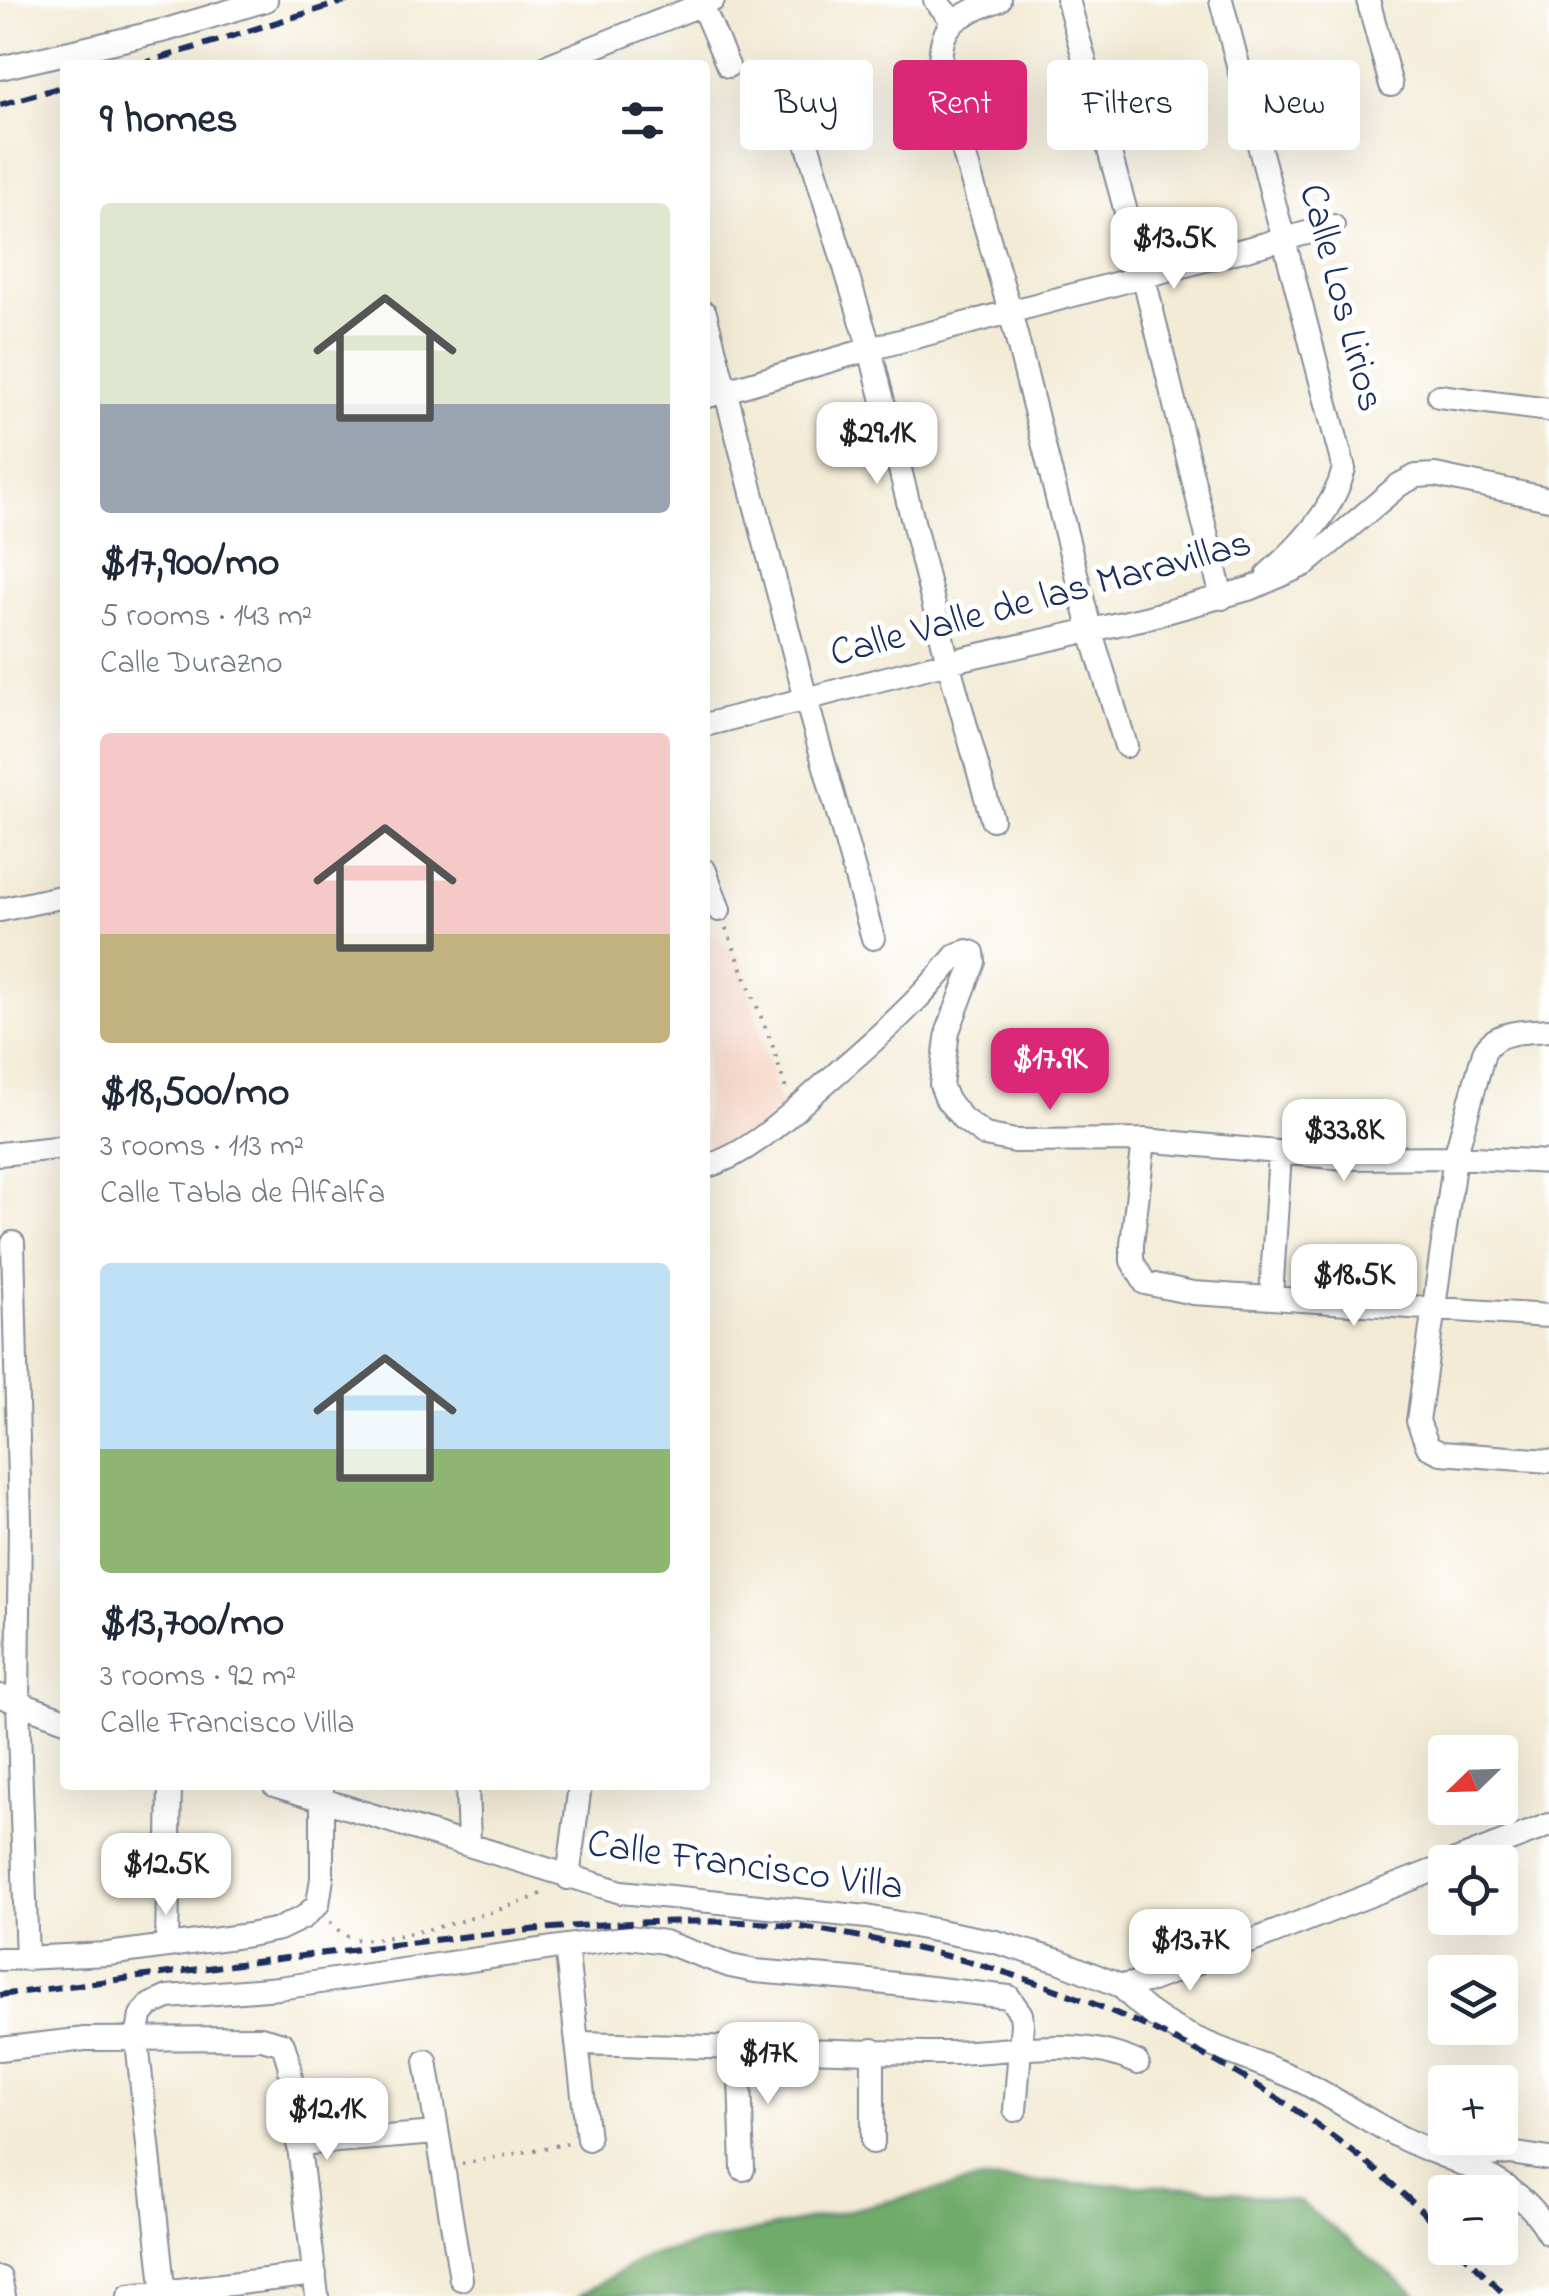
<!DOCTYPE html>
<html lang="en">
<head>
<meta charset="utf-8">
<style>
	body { margin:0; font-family:"Indie Flower",sans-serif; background:#f2f2f3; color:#1f2937; height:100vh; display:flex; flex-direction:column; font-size:38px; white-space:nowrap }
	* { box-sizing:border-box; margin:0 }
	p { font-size:32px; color:#747a83 }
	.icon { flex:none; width:55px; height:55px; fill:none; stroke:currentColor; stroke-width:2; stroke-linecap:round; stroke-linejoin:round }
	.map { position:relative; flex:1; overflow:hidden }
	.panel { position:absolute; left:60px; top:60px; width:650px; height:1730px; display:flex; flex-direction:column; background:#fff; border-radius:10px; box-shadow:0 10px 40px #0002 }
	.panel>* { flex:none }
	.banner { position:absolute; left:740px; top:60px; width:658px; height:90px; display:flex; gap:20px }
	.needle { width:65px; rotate:247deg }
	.buttons { position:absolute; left:1428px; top:1735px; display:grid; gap:20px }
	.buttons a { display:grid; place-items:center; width:90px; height:90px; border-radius:10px; background:#fff; box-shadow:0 10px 40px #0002; font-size:50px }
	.price { position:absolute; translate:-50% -85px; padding:0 22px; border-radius:20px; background:#fff; color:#222; font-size:32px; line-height:65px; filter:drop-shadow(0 2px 5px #0008) }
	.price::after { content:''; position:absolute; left:50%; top:60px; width:30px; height:22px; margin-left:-15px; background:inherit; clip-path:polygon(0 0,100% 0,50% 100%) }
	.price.on { background:#db2777; color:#fff }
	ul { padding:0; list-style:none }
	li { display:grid; align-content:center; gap:20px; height:530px; padding:0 40px }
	li span { display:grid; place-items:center; height:310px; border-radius:10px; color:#555 }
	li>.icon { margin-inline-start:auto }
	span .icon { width:180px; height:180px; fill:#fffc; stroke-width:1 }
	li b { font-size:42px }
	h2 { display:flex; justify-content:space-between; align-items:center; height:120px; padding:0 40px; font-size:42px }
	.tag { padding:0 35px; border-radius:10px; background:#fff; box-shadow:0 10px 40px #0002; font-size:35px; line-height:90px }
	.tag.on { background:#db2777; color:#fff }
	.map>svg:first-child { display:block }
	.built { fill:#f5d3c2 }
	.forest { fill:#70ab6b; stroke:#466d64; stroke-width:2.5 }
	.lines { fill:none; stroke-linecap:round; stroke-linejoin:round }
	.minor-casing { stroke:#878d9a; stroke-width:26 }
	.path { stroke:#878d9a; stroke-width:4; stroke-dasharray:2.5 8; stroke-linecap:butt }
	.minor { stroke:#fff; stroke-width:22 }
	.rail { stroke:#1b2f5e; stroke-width:6; stroke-dasharray:15 8; stroke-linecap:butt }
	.labels { text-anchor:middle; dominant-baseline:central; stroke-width:10; stroke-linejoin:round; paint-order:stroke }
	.street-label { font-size:40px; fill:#1b2f5e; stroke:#fff }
</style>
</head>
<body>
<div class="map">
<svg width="1549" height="2296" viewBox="0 0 1549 2296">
	<rect width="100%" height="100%" fill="#fff"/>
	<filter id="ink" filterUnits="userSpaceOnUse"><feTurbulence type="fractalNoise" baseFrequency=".01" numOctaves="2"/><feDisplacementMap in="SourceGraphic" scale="20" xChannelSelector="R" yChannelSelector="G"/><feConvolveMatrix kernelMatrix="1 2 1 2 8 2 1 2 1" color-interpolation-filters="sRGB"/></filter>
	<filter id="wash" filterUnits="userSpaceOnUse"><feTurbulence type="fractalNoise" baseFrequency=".0048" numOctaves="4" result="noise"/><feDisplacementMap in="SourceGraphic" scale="40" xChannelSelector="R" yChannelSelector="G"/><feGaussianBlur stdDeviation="2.25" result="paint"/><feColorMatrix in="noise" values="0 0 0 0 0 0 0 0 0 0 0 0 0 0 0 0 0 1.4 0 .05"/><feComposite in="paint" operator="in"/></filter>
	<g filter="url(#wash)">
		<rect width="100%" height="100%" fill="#f3ebd5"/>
		<path class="built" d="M705,926L742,961L781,1110L728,1154L705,1156Z"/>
		<path class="forest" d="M982,2180L1193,2187L1300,2202L1418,2296H579L646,2256Z"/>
	</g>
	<g filter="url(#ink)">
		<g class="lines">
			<g class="minor-casing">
				<path id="minor" d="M935,0L953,21
					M999,0C955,17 937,22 941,74L1010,311L1090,629L1126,746
					M1068,0L1143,274L1222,598
					M1221,0L1344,469C1333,511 1300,546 1268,574
					M1368,0L1391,85
					M702,5L728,66
					M549,65L713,0
					M0,68L166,30L266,0
					M807,143L870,349L948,662L992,819
					M705,313L806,699L873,938
					M1439,396L1549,410
					M705,397L870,349L1333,226
					M705,725L948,662L1145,618L1252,588L1306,564L1399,485L1416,476L1435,475L1549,499
					M705,871L719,910
					M0,910L65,896
					M1549,1030C1526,1032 1495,1030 1484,1052L1455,1157L1418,1421L1428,1447L1441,1453L1549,1461
					M1144,1140L1132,1244V1261L1145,1283L1193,1293L1549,1316
					M0,1154L65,1147
					M705,1167C753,1153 793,1111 830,1079C875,1040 919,1002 956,955L967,951L973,953L974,962L948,1031L941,1085L947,1100L963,1119L985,1135L1015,1141L1144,1140L1344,1158L1455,1157L1549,1162
					M13,1243L20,1522L18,1702L27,1959
					M1271,1297L1280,1153
					M0,1696L65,1720
					M274,1785L621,1892L867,1917L996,1942L1059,1961L1121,1986L1152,1980L1445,1866
					M467,1785L469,1844
					M1453,1862L1549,1825
					M568,1878L580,1785
					M167,1944L170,1785
					M566,1946L588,2139
					M0,1959L108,1954L249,1935L279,1929L304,1917L318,1904L322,1878V1786
					M1121,1986C1170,2042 1240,2051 1303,2082C1338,2100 1369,2122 1404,2139C1458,2165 1518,2176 1549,2233
					M579,2043C700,2046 822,2052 944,2053C1009,2053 1076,2034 1138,2063
					M739,2047L743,2169
					M0,2049L85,2039L261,2038L283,2044L289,2064L317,2296
					M426,2061L461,2279
					M873,2142V2050
					M298,2144L436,2133
					M1458,2158L1510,2153L1549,2159
					M0,2278L4,2296
					M129,2296L315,2274
					M164,2296L137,2041L141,2015L150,2005L168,1997L279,1988L629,1937L664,1942L730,1966L755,1971L851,1979L1009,1997L1021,2014L1022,2024L1015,2110"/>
			</g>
			<path class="path" d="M726,928L773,1047L787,1093
				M330,1922C337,1929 345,1937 356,1939C388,1944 517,1908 547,1891
				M462,2164L570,2143"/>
			<use href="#minor" class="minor"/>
			<path class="rail" d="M138,65L349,0
				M0,105L65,86
				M0,1995C117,1980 234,1964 351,1950C481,1934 612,1918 742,1922C793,1924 845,1933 895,1944C1100,1987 1297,2083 1445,2234
				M1458,2248L1506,2296"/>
		</g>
	</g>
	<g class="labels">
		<g class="street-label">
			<text transform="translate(1340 298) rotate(75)">Calle Los Lirios</text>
			<text transform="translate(1041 600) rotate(-15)">Calle Valle de las Maravillas</text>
			<text transform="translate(745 1867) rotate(8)">Calle Francisco Villa</text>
		</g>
	</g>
</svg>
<div class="buttons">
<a><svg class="needle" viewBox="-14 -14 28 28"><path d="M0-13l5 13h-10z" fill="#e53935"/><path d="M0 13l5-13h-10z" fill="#747a83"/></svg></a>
<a><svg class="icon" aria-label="locate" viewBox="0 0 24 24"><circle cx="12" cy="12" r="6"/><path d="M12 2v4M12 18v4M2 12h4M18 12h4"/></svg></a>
<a><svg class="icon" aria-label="layers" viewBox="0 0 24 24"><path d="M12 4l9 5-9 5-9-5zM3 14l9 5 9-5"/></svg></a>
<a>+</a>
<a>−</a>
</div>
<b class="price" style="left:1174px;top:292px">$13.5K</b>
<b class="price" style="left:877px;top:487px">$29.1K</b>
<b class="price on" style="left:1050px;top:1113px">$17.9K</b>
<b class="price" style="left:1344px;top:1184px">$33.8K</b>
<b class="price" style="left:1354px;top:1329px">$18.5K</b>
<b class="price" style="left:166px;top:1918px">$12.5K</b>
<b class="price" style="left:1190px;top:1994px">$13.7K</b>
<b class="price" style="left:768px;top:2107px">$17K</b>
<b class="price" style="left:327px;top:2163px">$12.1K</b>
<div class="banner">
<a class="tag">Buy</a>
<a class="tag on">Rent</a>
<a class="tag">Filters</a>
<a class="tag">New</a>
</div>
<section class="panel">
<h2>9 homes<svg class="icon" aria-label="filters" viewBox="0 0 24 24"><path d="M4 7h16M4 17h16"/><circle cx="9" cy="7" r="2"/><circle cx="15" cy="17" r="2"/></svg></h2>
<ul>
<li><span style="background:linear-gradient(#dfe7d0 65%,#9aa5b1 0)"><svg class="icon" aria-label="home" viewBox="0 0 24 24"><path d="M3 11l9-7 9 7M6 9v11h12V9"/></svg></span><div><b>$17,900/mo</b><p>5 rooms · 143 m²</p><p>Calle Durazno</p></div></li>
<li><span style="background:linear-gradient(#f6c9c9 65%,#c2b280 0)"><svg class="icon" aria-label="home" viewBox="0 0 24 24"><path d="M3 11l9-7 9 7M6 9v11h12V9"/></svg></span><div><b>$18,500/mo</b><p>3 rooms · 113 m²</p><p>Calle Tabla de Alfalfa</p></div></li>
<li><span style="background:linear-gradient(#bfe0f5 60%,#8fb573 0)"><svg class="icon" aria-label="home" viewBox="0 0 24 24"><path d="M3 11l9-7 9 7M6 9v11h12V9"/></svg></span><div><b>$13,700/mo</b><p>3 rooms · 92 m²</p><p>Calle Francisco Villa</p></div></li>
</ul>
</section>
</div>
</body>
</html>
